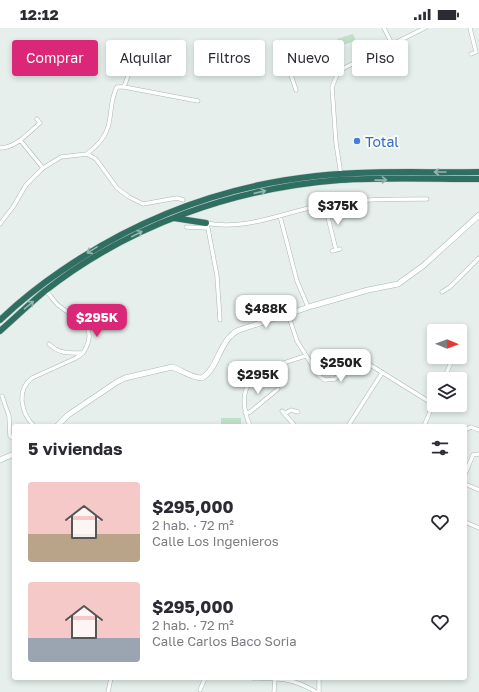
<!DOCTYPE html>
<html lang="es">
<head>
<meta charset="utf-8">
<style>
	body { margin:0; font-family:"Golos Text",sans-serif; background:#f7f7f7; color:#2b2b33; height:100vh; display:flex; flex-direction:column; font-size:15px; white-space:nowrap }
	* { box-sizing:border-box; margin:0 }
	p { font-size:13px; color:#7c7c81 }
	.icon { flex:none; width:22px; height:22px; fill:none; stroke:currentColor; stroke-width:2; stroke-linecap:round; stroke-linejoin:round }
	.map { position:relative; flex:1; overflow:hidden }
	.drawer { position:absolute; left:12px; top:396px; width:455px; height:256px; display:flex; flex-direction:column; background:#fff; border-radius:4px; box-shadow:0 2px 6px #0003 }
	.drawer>* { flex:none }
	.guide { position:absolute; left:12px; top:12px; width:455px; height:36px; display:flex; gap:8px }
	.needle { width:26px; rotate:91deg }
	.fabs { position:absolute; left:427px; top:296px; display:grid; gap:8px }
	.fabs a { display:grid; place-items:center; width:40px; height:40px; border-radius:4px; background:#fff; box-shadow:0 2px 6px #0003; font-size:20px }
	.price { position:absolute; translate:-50% -34px; padding:0 9px; border-radius:8px; background:#fff; color:#222; font-size:13px; line-height:26px; filter:drop-shadow(0 1px 2px #0008) }
	.price::after { content:''; position:absolute; left:50%; top:24px; width:12px; height:9px; margin-left:-6px; background:inherit; clip-path:polygon(0 0,100% 0,50% 100%) }
	.price.on { background:#db2777; color:#fff }
	ul { padding:0; list-style:none }
	li { display:flex; align-items:center; gap:12px; height:100px; padding:0 16px }
	li span { display:grid; place-items:center; flex:none; width:112px; height:80px; border-radius:4px; color:#555 }
	li>.icon { margin-inline-start:auto }
	span .icon { width:48px; height:48px; fill:#fffc; stroke-width:1 }
	li b { font-size:17px }
	h2 { display:flex; justify-content:space-between; align-items:center; height:48px; padding:0 16px; font-size:17px }
	.tag { padding:0 14px; border-radius:4px; background:#fff; box-shadow:0 2px 6px #0003; font-size:14px; line-height:36px }
	.tag.on { background:#db2777; color:#fff }
	.status { display:flex; justify-content:space-between; align-items:center; height:28px; padding:0 20px; background:#fff; direction:ltr }
	.status svg { height:11px; fill:currentColor }
	.map>svg:first-child { display:block }
	.park { fill:#bfe0c8 }
	.lines { fill:none; stroke-linecap:round; stroke-linejoin:round }
	.street-casing { stroke:#a8b8b2; stroke-width:4.5 }
	.secondary-casing { stroke:#a4bbb3; stroke-width:6 }
	.highway-casing { stroke:#c2cac8; stroke-width:7 }
	.street { stroke:#fff; stroke-width:3.5 }
	.secondary { stroke:#fff; stroke-width:5 }
	.highway { stroke:#2f6f62; stroke-width:6 }
	.oneway { stroke:#93b5ae }
	.shop-dot { fill:#3f7fe0; stroke:#f7fbf9; stroke-width:1.5 }
	.labels { text-anchor:middle; dominant-baseline:central; stroke-width:4; stroke-linejoin:round; paint-order:stroke }
	.shop-label { font-size:14px; fill:#366cbe; stroke:#f7fbf9; text-anchor:start }
</style>
</head>
<body>
<div class="status"><b>12:12</b><svg viewBox="0 0 49 12"><path d="M0 12V9h3v3zM5 12V6h3v6zM10 12V3h3v9zM15 12V0h3v12zM26 1h20v11H26zM47 4h2v5h-2z"/></svg></div>
<div class="map">
<svg width="479" height="664" viewBox="0 0 479 664">
	<rect width="100%" height="100%" fill="#e6efeb"/>
	<path class="park" d="M353,6L356,13L339,18L337,11Z
		M221,390H241V398H221Z"/>
	<g class="lines">
		<g class="street-casing">
			<path id="street" d="M384,0L392,16
				M470,0L476,24L471,26
				M124,59L136,25
				M296,62L289,41C296,39 304,38 311,36C319,32 322,23 332,23L343,41
				M20,112L43,140
				M0,120C16,120 29,104 40,95L37,91
				M87,126C96,119 105,110 108,99C112,86 110,71 117,59H124L198,73
				M341,147L336,115L332,59L337,47L344,40L425,0
				M325,177L336,222
				M280,188L297,253L308,279
				M206,195C247,203 284,184 323,177C357,171 392,171 427,171
				M207,195L217,248L220,292
				M0,196L13,179L26,157L43,140L61,129L87,126L96,131L117,160L129,169L143,176L177,170L183,172
				M186,199L208,200
				M332,223L340,221
				M46,263C50,267 54,273 58,277C76,292 101,297 83,325C69,325 59,326 49,316
				M442,264L450,259L479,230
				M288,286L297,313L319,348L325,352L335,351L348,339L356,334L367,335L433,376
				M444,351L452,332
				M2,368L9,388L10,408L14,411
				M282,383L295,398
				M245,385L250,384L278,361
				M284,386L291,382L298,384
				M34,398C21,385 16,362 32,350L76,330L83,325
				M250,398C229,347 267,341 305,328
				M348,398L382,345
				M424,398L434,374
				M465,402L471,399L479,402
				M465,446L473,427L479,426
				M465,456L479,462
				M465,494L479,500
				M252,650C279,651 291,649 316,664
				M200,662L205,650
				M108,664L111,650
				M274,664L275,650
				M319,664V650"/>
		</g>
		<g class="secondary-casing">
			<path id="secondary" d="M57,398L68,387L117,354L125,350L172,339C182,342 191,350 202,350C219,340 219,311 239,302L312,278L368,262L398,256L423,238L479,187
				M0,432L14,426"/>
		</g>
		<g class="highway-casing">
			<path id="highway" d="M174,190L206,195
				M0,292C19,274 39,258 61,243C138,190 223,158 316,148C370,142 425,145 479,144
				M0,303C15,290 29,276 45,263C129,197 234,160 340,152C385,149 433,151 479,151"/>
		</g>
		<use href="#street" class="street"/>
		<use href="#secondary" class="secondary"/>
		<use href="#highway" class="highway"/>
	</g>
	<defs><path id="oneway-shaft" d="M-6 0H5M1.5-3L5.5 0L1.5 3" fill="none" stroke-width="1.6" stroke-linecap="round" stroke-linejoin="round"/></defs>
	<g class="oneway">
		<use href="#oneway-shaft" transform="translate(440 144) rotate(180)"/>
		<use href="#oneway-shaft" transform="translate(381 152) rotate(-1)"/>
		<use href="#oneway-shaft" transform="translate(260 164) rotate(-13)"/>
		<use href="#oneway-shaft" transform="translate(137 206) rotate(-27)"/>
		<use href="#oneway-shaft" transform="translate(92 222) rotate(149)"/>
		<use href="#oneway-shaft" transform="translate(29 277) rotate(-40)"/>
	</g>
	<circle class="shop-dot" cx="357" cy="113" r="4"/>
	<g class="labels">
		<g class="shop-label">
			<text x="365" y="113">Total</text>
		</g>
	</g>
</svg>
<div class="fabs">
<a><svg class="needle" viewBox="-14 -14 28 28"><path d="M0-13l5 13h-10z" fill="#e53935"/><path d="M0 13l5-13h-10z" fill="#7c7c81"/></svg></a>
<a><svg class="icon" aria-label="layers" viewBox="0 0 24 24"><path d="M12 4l9 5-9 5-9-5zM3 14l9 5 9-5"/></svg></a>
</div>
<b class="price" style="left:338px;top:198px">$375K</b>
<b class="price" style="left:266px;top:301px">$488K</b>
<b class="price on" style="left:97px;top:310px">$295K</b>
<b class="price" style="left:341px;top:355px">$250K</b>
<b class="price" style="left:258px;top:367px">$295K</b>
<div class="guide">
<a class="tag on">Comprar</a>
<a class="tag">Alquilar</a>
<a class="tag">Filtros</a>
<a class="tag">Nuevo</a>
<a class="tag">Piso</a>
</div>
<section class="drawer">
<h2>5 viviendas<svg class="icon" aria-label="filters" viewBox="0 0 24 24"><path d="M4 7h16M4 17h16"/><circle cx="9" cy="7" r="2"/><circle cx="15" cy="17" r="2"/></svg></h2>
<ul>
<li><span style="background:linear-gradient(#f6c9c9 65%,#b9a48a 0)"><svg class="icon" aria-label="home" viewBox="0 0 24 24"><path d="M3 11l9-7 9 7M6 9v11h12V9"/></svg></span><div><b>$295,000</b><p>2 hab. · 72 m²</p><p>Calle Los Ingenieros</p></div><svg class="icon" aria-label="heart" viewBox="0 0 24 24"><path d="M12 20l-8-8c-3-5 5-10 8-4 3-6 11-1 8 4z"/></svg></li>
<li><span style="background:linear-gradient(#f6c9c9 70%,#9aa5b1 0)"><svg class="icon" aria-label="home" viewBox="0 0 24 24"><path d="M3 11l9-7 9 7M6 9v11h12V9"/></svg></span><div><b>$295,000</b><p>2 hab. · 72 m²</p><p>Calle Carlos Baco Soria</p></div><svg class="icon" aria-label="heart" viewBox="0 0 24 24"><path d="M12 20l-8-8c-3-5 5-10 8-4 3-6 11-1 8 4z"/></svg></li>
</ul>
</section>
</div>
</body>
</html>
